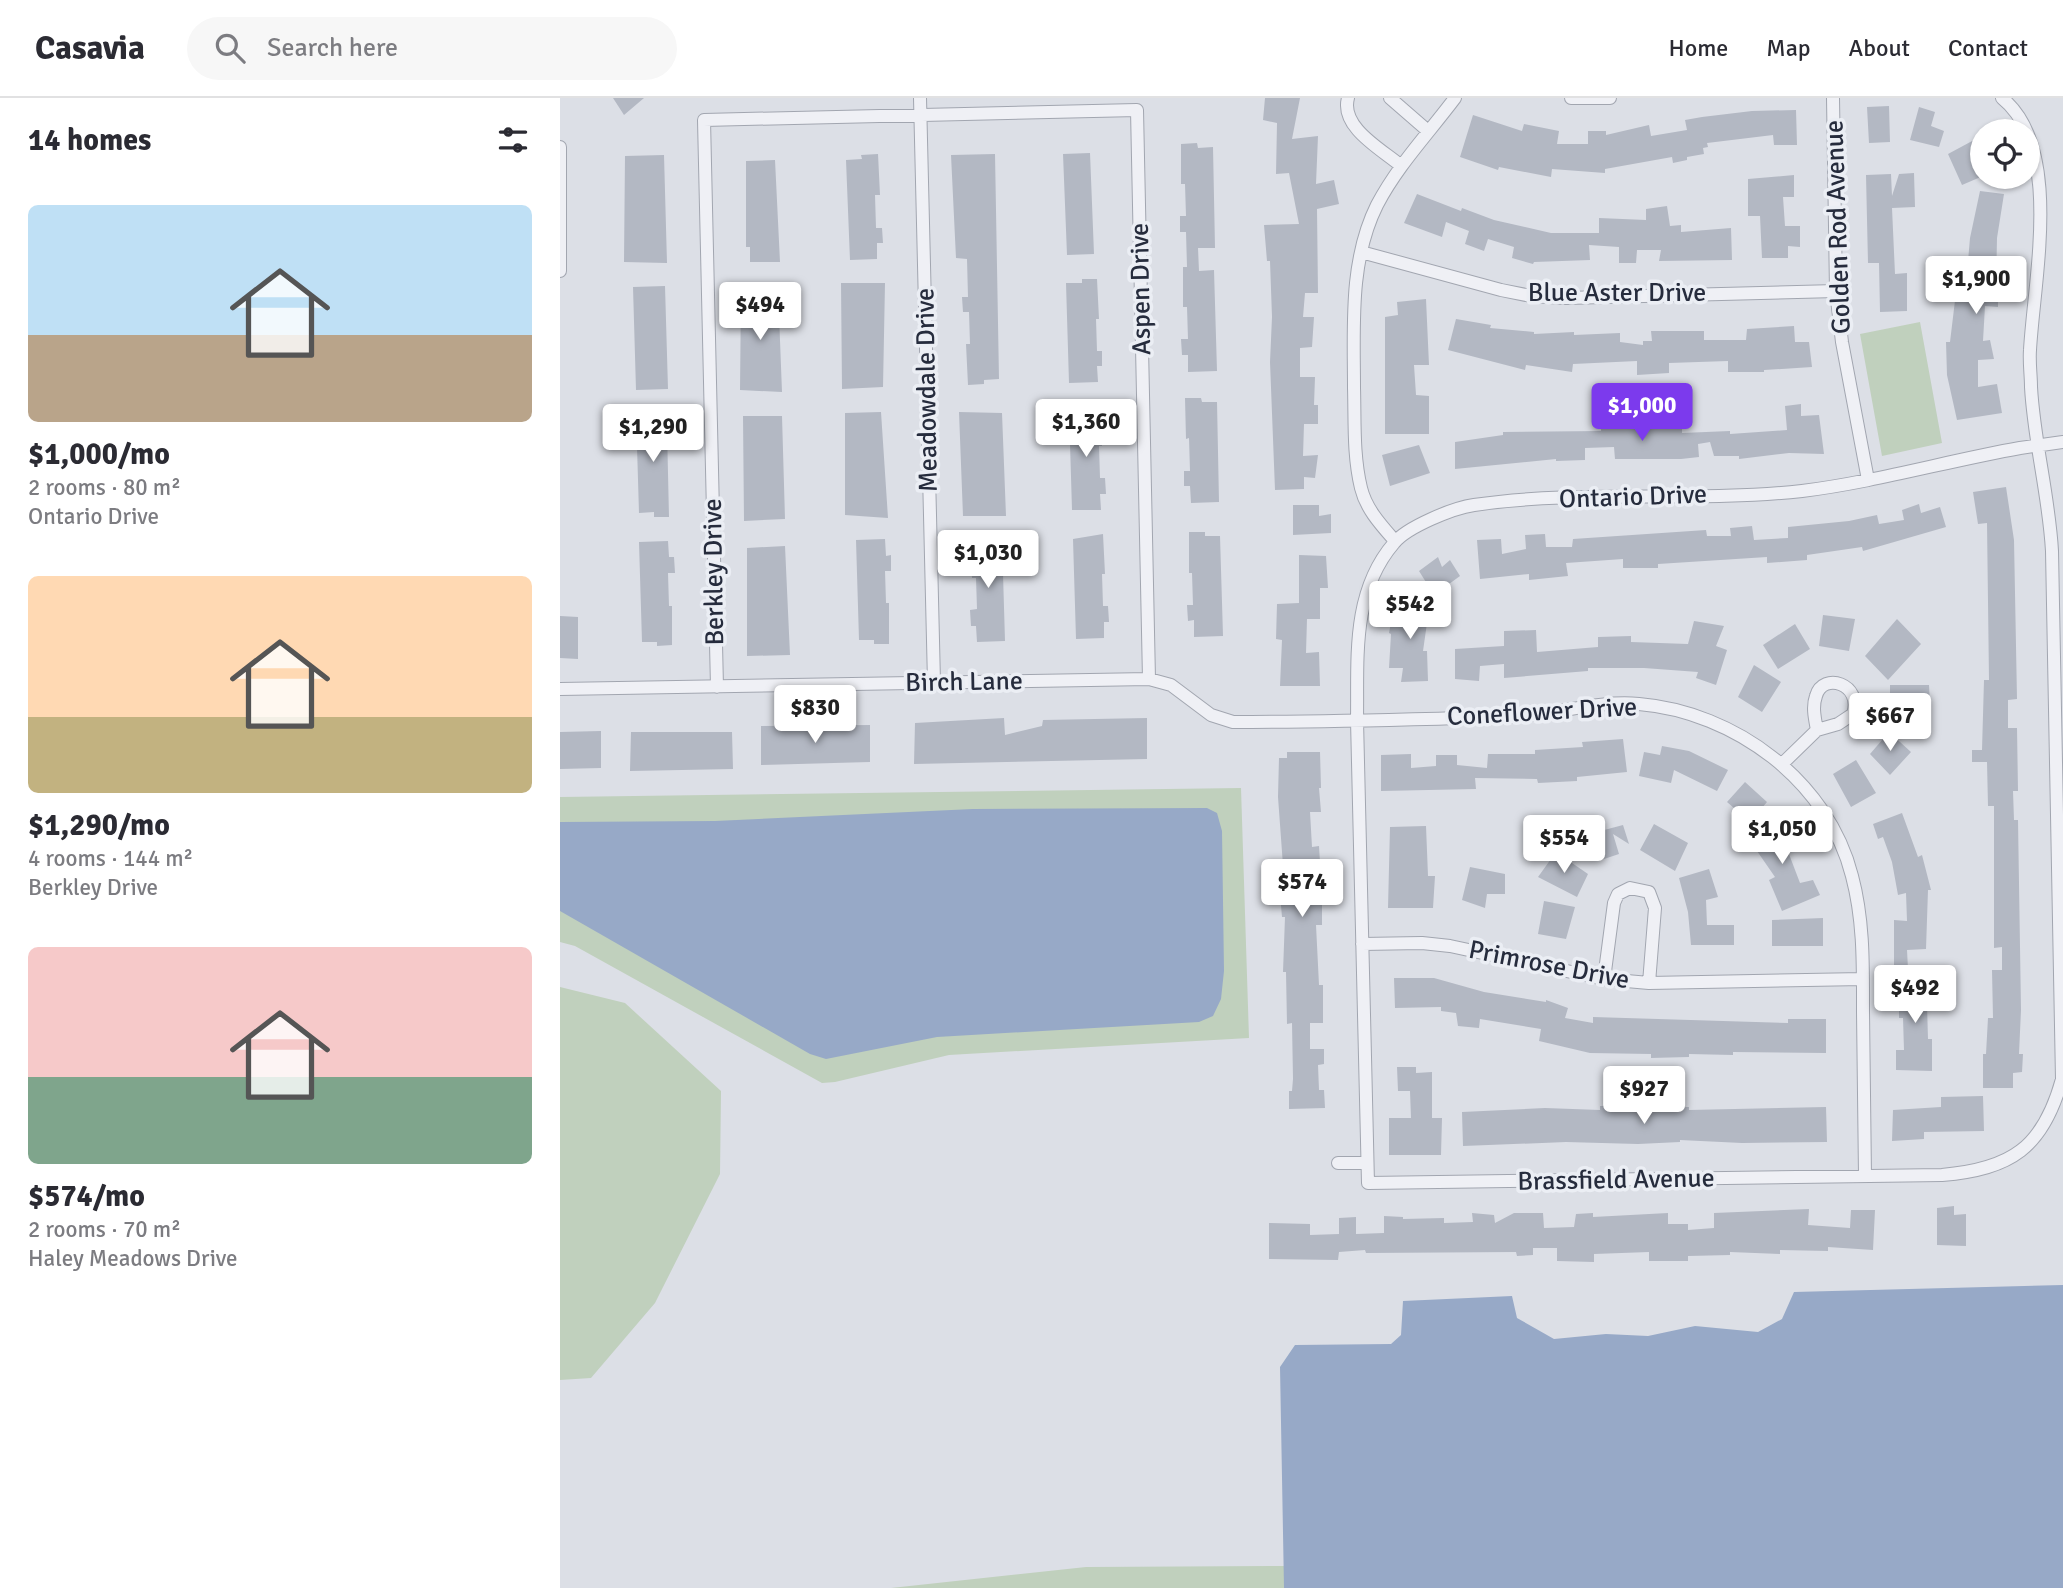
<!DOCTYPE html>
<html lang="en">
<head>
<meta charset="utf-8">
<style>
	body { margin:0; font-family:Signika,sans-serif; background:#f7f7f7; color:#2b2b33; height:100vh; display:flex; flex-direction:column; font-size:26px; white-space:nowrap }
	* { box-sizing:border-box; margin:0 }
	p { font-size:23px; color:#7c7c81 }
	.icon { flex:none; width:38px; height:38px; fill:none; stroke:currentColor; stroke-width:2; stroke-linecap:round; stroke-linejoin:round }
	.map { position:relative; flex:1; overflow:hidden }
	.panel { display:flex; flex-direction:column; background:#fff; width:560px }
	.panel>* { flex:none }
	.tools { position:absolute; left:1410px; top:21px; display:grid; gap:14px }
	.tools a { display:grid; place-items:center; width:70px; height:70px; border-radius:50%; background:#fff; box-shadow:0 2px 5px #0004; font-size:35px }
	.price { position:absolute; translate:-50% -60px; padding:0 16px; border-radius:7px; background:#fff; color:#222; font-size:23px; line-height:46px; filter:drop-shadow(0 2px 4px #0008) }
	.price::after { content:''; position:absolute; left:50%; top:42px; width:21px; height:16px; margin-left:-10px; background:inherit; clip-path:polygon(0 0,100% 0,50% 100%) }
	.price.on { background:#7c3aed; color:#fff }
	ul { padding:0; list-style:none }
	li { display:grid; align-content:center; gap:14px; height:371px; padding:0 28px }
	li span { display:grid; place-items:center; height:217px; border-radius:10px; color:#555 }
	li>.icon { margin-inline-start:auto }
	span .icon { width:126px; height:126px; fill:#fffc; stroke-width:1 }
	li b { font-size:30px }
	h2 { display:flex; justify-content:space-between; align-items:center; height:84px; padding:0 28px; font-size:30px }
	header { display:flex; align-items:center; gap:42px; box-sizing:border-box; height:98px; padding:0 35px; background:#fff; border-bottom:2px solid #e1e1e2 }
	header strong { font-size:33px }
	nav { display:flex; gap:38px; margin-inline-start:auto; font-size:24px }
	.search { width:490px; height:63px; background:#f7f7f7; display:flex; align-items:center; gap:18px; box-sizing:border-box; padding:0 24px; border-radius:38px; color:#7c7c81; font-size:26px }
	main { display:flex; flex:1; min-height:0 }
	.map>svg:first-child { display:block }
	.green { fill:#c0d0bd }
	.water { fill:#97a9c7 }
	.building { fill:#b3b8c3 }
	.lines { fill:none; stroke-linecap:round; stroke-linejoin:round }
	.minor-casing { stroke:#a2a6b0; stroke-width:14 }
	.minor { stroke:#eff0f5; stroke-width:12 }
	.labels { text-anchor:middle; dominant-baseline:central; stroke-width:7; stroke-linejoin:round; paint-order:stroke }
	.street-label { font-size:26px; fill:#262c3d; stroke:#ebeef4 }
</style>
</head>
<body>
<header>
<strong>Casavia</strong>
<div class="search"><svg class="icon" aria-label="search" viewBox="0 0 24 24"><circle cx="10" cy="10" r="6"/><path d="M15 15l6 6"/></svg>Search here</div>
<nav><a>Home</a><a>Map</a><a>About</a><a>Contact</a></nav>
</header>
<main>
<section class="panel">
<h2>14 homes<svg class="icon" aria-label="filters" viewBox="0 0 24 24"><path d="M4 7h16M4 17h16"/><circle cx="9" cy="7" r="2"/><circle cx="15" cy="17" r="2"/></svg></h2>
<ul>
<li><span style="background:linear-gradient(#bfe0f5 60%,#b9a48a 0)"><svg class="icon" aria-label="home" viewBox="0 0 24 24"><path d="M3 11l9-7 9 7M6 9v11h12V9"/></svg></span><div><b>$1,000/mo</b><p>2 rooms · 80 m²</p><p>Ontario Drive</p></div></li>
<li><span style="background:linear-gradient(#ffd9b3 65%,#c2b280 0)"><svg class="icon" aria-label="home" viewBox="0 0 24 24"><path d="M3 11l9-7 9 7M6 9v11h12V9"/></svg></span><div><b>$1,290/mo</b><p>4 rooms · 144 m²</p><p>Berkley Drive</p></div></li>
<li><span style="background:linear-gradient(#f6c9c9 60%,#7fa58c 0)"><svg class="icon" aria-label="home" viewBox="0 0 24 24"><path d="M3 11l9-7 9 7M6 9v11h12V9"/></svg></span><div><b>$574/mo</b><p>2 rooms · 70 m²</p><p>Haley Meadows Drive</p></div></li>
</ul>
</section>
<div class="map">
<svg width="1503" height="1490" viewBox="0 0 1503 1490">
	<rect width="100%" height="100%" fill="#dcdfe6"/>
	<path class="green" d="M1360,224L1382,345L1322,358L1300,236Z
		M681,690L689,940L389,957L275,984L262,985L15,848L0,844V699Z
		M0,889L65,905L161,993L160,1076L95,1205L31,1280L0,1282Z
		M724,1468L725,1490H331L526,1469Z"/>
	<path class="water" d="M647,710L657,715L662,733L664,873L661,901L653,918L639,924L377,939L266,961L250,956L0,813V724L155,723L413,711Z
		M1503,1187V1490H724L720,1269L735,1247L831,1246L841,1237L843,1203L952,1198L957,1220L994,1241L1046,1236L1088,1238L1135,1228L1198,1234L1222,1221L1234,1194Z"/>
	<path class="building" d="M53,0H84L64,17Z
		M705,0H740L732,41L758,38L756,86L774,82L779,106L757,111L758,195H745L743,219H754L752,249L740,250V279H755L754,307H758V326H744L743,358L758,357L755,380L744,379V391L715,392L710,264L712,219L710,163H707L704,127L739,126L729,75L716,76L717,25L703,22Z
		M1329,8L1330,44L1309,45L1307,9Z
		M1359,9L1375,14L1371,28L1384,33L1379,49L1350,42Z
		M1236,12L1237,47H1214L1213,37L1147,45L1148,49L1143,50L1144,56L1127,59V62L1113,65L1112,59L1045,71V75L992,71L991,79L939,69L938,72L900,59L913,17L962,33L964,26L999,33L997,46H1028V33H1046V37L1089,27L1091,38L1127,32L1125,22L1142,19L1192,13Z
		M1414,42L1423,61V78L1402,87L1388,56Z
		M637,45L638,50L653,49L655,150H638L639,173L654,172L657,273L628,274V257H622L621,241H628L627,209H623V169H627L626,134H620V118H626L625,86H621V46Z
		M530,55L534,156L507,157L503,56Z
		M318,56L320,97H315L316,130H322L323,145H317V161L290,162L286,62L302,61L301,57Z
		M435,56L439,281L424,282V286L408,287L406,246H410L409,214H403L402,199H408L407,161L396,160L391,57Z
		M104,57L107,165L64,164L65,58Z
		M215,62L220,164H190V149H186V63Z
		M1354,75L1355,109L1332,110L1335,176L1347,175V213L1320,214L1319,165H1308L1306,77L1331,76L1332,98L1339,76Z
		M1234,77V99H1223L1225,128H1240V149L1228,148V160H1202L1200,118H1188V81Z
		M1420,93L1444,96L1437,140L1436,191L1438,192V209L1425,208L1423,243L1430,242L1434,261L1418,262V289L1437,286L1442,315L1397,322L1387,277L1386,244H1390L1397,186L1406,187L1410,140Z
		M857,96L901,113L902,110L934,122L991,135H1039V120L1086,122V111L1107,108L1110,128L1121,127V134L1171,130L1172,162L1099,163L1101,152H1077L1076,165H1059V149L1029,147L1030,162L974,164L973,166L952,160L954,149L928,141L924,153L905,146L909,133L886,124L882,139L844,125Z
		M522,181H537L539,221H536L537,253H542V268H537L538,284L509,285L506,185H522Z
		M281,185H325L323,289L282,291Z
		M105,188L108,291L76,292L73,189Z
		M218,191L222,294L180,292L181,193Z
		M866,201L869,267H854L856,297L869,298V336H825V219L838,217L837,204Z
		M896,221L931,227L930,230L974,234V236L1014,234V237L1060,235V244L1083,247V243H1092L1091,233H1144V242H1186L1187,231L1234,228L1235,244H1249L1252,269L1204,272V274H1168V263L1109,265V275L1077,277V263L1013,266L1012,274L966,267L965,272L888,252Z
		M625,300H641L642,304H657L659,404L631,405L630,388H624V373H630L629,340L626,341Z
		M1241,306V318L1259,317L1264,356L1229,355L1179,361V358H1154L1150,344L1138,346L1139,359L1121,361H1055L1054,349L1025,350V362L996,363V361L895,371V344L943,337V334L1041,333V329L1088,327V320H1122V335L1170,333V336L1227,332L1225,308Z
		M540,308L542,348H539L540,380H545L546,396H540L541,412H512L509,312Z
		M321,314L328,420L285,417V315Z
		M399,314L442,315L446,418H403Z
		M76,315H104L105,331H107L109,419H94V414L79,415Z
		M183,318H222L225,421L184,423Z
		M859,347L870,375L830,388L822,357Z
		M1446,389L1454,442L1457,601L1448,602V630H1457L1458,693H1453L1454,722H1458L1461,912L1459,956H1463L1462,974L1453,975V990H1423V956H1426L1428,920H1433L1432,872H1442V849L1434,850V708H1428L1427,664H1412V652H1422L1424,582H1429L1427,425L1418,426L1413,394Z
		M1359,406L1361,415L1380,409L1386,429L1303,453L1302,449L1247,457V462L1207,465V459L1098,466V470H1063V461L1006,465L1008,478L969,482V476L920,481L917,442L941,441L942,456L966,451L965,437L985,436L986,449H1012L1013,441L1146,432L1147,438H1171L1170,430L1192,428L1194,442L1228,440V429L1289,423L1317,417L1319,426L1344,422L1342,412Z
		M733,407H759V418L771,416V435L733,437Z
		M629,434H645V438H660L663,538L634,539V522L628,523L627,507H633L632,475H629Z
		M543,436L545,476H542L543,508H548L549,524H544V540L516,541L513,441Z
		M325,441L326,458L331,457V473H325L326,505H329V546H314V542H299L296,442Z
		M442,442L445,543L417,544L416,528H411L410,512L417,511L416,480H412L410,443Z
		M108,443L109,459H114L115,475H108L109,508H112V547L97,548V544H82L79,444Z
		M225,448L230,557L187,558V450Z
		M739,457L766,458L768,490H760V521H747L746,555L759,554L760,588H720L722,542L716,541L717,506L739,505Z
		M878,459L882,469L890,462L900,478L874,497L859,473Z
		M846,501L870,504L863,553H867L868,583L841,584L843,570H829L831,536L829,535L833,514H845Z
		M1263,517L1295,521L1289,553L1259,548Z
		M0,518L18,519V561L0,560Z
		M1337,521L1361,546L1328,582L1305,558Z
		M1134,523L1164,528L1156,548L1167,552L1156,587L1136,580L1138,574L1084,570H1028V573L944,580V566L920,568L919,583L895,581V551L944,548V533L976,532L977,554L1038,549V539L1071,538V544L1128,546Z
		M1235,526L1250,551L1218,571L1203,547Z
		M1194,567L1221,584L1202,614L1178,599Z
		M1330,587H1369L1371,622H1330Z
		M444,620L445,637L482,628L483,622L587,620V661L354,666L355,625Z
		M310,627V664L201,667V628Z
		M41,633V670L0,671V634Z
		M71,634H172L173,671L70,673Z
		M1329,634L1351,654L1330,677L1310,656Z
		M1063,641L1067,674L1017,679V683L978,685L977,681L915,680L916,691L821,693V657L851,656V670L876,668V657H897V667L927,670L928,656H975V652L1023,649L1022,644Z
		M1102,648L1129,653L1168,672L1157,693L1114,672L1111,685L1079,678L1084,654L1100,657Z
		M727,654H760L761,690H759L761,714H750L752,749L759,748L762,797V827H756L759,887H763V925H750V951H764V966L758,967L759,992H764L765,1010L729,1011V993H732L733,981L732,925L727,926L726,874H723L725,819H722L720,796L725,795L718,699L719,660H727Z
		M1296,662L1316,695L1291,709L1273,676Z
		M1185,684L1207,704L1190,724L1167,704Z
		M1342,715L1358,759L1362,757L1371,792H1368L1366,851L1347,852L1348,871H1334V822L1347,823L1346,795L1338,797L1332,764L1323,739L1318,741L1313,726Z
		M1222,720L1235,740L1224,743L1240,785L1253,782L1260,797L1222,813L1209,782L1215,779L1188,740Z
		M1094,726L1128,745L1115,773L1080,752Z
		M1063,727L1069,746L1053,736L1059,756L1041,762L1033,735Z
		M866,728L868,778H875L873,810H828L830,729Z
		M996,754L1028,776L1017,799L978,779Z
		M910,769L945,776V796H927L925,810L902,802Z
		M1149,771L1158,799L1146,802L1147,827H1174V847H1131L1128,814L1119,780Z
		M984,803L1015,809L1006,841L978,836Z
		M1263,820V848H1212V822Z
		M1345,872H1366L1368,941H1372V973L1336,972V952H1344L1343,920H1339V898H1347Z
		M834,880H874L924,894L986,904V902L1008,910L1005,920L1033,925V919L1228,925V921H1266V955L1173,954V957L1129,956V959L1091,960V956L1030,955L979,943L981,931L920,921L919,930L898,928L896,915L881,913V909L835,910Z
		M837,969H856V975L872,974V1020H882L881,1057H829V1020H851L850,993H838Z
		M1423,998L1424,1033L1364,1034V1041L1332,1043L1333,1012L1381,1009V999Z
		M1077,1007V1010L1129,1009V1012L1266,1009L1267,1044L1182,1045L1120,1042V1044L1078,1046L1006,1044L903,1048L902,1014L985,1010L1040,1012V1008Z
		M1394,1108V1117L1406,1116V1148L1377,1147V1110Z
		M1249,1111L1248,1127L1290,1130L1291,1112H1315L1313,1152L1268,1149V1153L1220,1152V1156L1170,1154V1157L1128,1158V1163H1089V1154L1034,1156V1164L997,1163V1150H973V1157L957,1158L956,1154L806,1155L805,1152L779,1154L778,1162L709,1161V1125L750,1126V1137L779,1136V1120L796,1119V1136L824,1135V1118L843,1119V1121L884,1120V1125L913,1124L912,1115L934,1117L935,1125L954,1115H983L984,1130L1014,1129L1016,1116L1033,1115V1119L1108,1115V1126H1128V1132L1154,1130V1115Z"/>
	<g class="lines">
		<g class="minor-casing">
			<path id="minor" d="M360,0L374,584
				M788,0C780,29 821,51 840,67
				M830,0L868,33
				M1011,0H1050
				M1273,0L1276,193L1282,244L1308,382
				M1442,0C1503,49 1474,180 1470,252C1469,264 1471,277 1471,289C1474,344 1489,398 1492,453L1502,981C1483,1050 1451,1071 1382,1077L808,1085L797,622C798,561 791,495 834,445C847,429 893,410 914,407C1022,391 1133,405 1242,393C1315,384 1387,363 1460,350L1503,344
				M0,49V173
				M801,154L941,192L971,198L1006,200L1276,193
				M835,443C821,427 806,411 801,390C793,357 795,323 794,290C794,229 789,163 817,107C838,67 868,36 895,0
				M157,589L144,22L577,12L589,581
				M0,591L589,581L611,587L651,617L673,624C764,624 856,621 948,619C992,618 1035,602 1079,606C1175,614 1268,683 1292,778C1304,823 1303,868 1303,914C1304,969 1304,1024 1305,1078
				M1222,666L1257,632L1278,626L1293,616C1303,586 1263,573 1256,598C1252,609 1255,621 1257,632
				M802,846L862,845L890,848L1044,881L1089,885L1303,881
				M1044,881L1054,805L1058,796L1070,790L1089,794L1095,810L1089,885
				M778,1065H807"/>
		</g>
		<use href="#minor" class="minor"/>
	</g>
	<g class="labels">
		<g class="street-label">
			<text transform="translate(1278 129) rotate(-92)">Golden Rod Avenue</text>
			<text transform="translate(581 191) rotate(-91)">Aspen Drive</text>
			<text x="1057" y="195">Blue Aster Drive</text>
			<text transform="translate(367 292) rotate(-91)">Meadowdale Drive</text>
			<text transform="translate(1073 399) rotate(-2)">Ontario Drive</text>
			<text transform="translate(154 474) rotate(-91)">Berkley Drive</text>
			<text transform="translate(404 584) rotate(-1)">Birch Lane</text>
			<text transform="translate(982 614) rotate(-3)">Coneflower Drive</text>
			<text transform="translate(989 867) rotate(11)">Primrose Drive</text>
			<text transform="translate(1056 1082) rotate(-1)">Brassfield Avenue</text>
		</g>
	</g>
</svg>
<div class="tools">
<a><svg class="icon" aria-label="locate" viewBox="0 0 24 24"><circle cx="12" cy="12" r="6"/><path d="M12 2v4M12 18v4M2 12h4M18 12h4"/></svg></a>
</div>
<b class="price" style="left:1416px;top:218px">$1,900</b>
<b class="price" style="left:200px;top:244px">$494</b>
<b class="price on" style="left:1082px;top:345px">$1,000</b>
<b class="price" style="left:526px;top:361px">$1,360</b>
<b class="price" style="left:93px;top:366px">$1,290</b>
<b class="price" style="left:428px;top:492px">$1,030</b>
<b class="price" style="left:850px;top:543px">$542</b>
<b class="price" style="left:255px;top:647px">$830</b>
<b class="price" style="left:1330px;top:655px">$667</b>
<b class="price" style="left:1222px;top:768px">$1,050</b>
<b class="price" style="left:1004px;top:777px">$554</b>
<b class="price" style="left:742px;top:821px">$574</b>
<b class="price" style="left:1355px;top:927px">$492</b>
<b class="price" style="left:1084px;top:1028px">$927</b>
</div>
</main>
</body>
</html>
